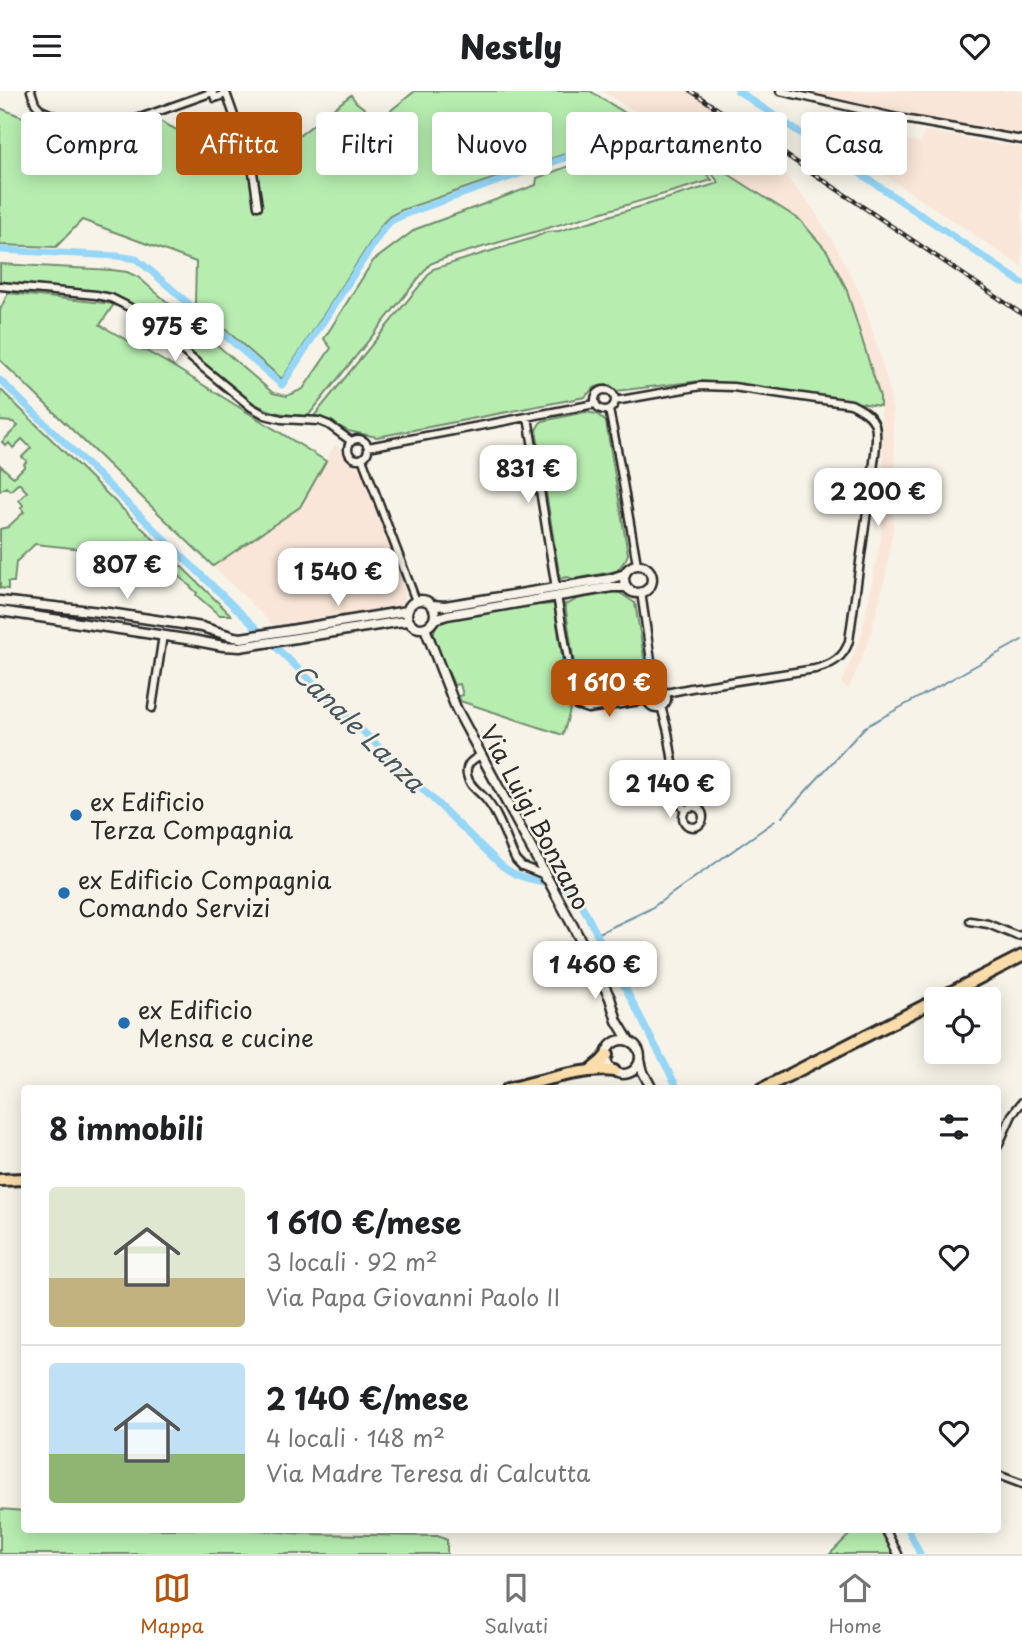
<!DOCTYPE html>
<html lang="it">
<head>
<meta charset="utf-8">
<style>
	body { margin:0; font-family:"Playpen Sans",sans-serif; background:#f6f6f6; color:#202124; height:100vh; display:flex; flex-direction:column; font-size:26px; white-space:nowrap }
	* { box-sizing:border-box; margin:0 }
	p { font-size:23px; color:#757577 }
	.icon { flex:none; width:38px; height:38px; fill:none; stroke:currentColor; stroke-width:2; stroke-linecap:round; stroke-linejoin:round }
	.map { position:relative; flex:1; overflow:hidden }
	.sheet { position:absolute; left:21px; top:994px; width:980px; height:448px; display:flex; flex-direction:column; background:#fff; border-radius:7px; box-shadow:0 4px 18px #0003 }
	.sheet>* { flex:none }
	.guide { position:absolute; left:21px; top:21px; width:980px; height:63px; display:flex; gap:14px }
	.controls { position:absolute; left:924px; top:896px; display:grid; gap:14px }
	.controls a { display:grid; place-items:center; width:77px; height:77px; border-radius:7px; background:#fff; box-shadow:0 4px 18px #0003; font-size:35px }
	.price { position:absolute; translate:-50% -60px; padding:0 16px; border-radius:14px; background:#fff; color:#222; font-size:23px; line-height:46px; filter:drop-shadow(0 2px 4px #0008) }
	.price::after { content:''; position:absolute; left:50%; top:42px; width:21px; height:16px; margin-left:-10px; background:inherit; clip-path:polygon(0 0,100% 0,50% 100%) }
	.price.selected { background:#b45309; color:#fff }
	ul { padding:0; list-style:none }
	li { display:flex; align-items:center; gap:21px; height:175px; padding:0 28px }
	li+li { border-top:2px solid #e0e0e0 }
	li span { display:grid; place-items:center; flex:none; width:196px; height:140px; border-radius:7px; color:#555 }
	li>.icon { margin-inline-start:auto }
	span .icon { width:84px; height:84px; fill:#fffc; stroke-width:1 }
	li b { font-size:30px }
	h2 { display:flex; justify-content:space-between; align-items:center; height:84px; padding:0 28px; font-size:30px }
	.pill { padding:0 24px; border-radius:7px; background:#fff; box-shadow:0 4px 18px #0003; font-size:24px; line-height:63px }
	.pill.selected { background:#b45309; color:#fff }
	header { display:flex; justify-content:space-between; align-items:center; height:91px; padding:0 28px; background:#fff; font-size:32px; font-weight:800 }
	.menu { display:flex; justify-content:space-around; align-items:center; height:98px; border-top:2px solid #e0e0e0; background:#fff; font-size:19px; color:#757577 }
	.menu a { display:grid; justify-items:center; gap:4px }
	.menu .selected { color:#b45309 }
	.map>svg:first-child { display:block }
	.built { fill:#f9e6d8 }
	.green { fill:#b7eeb0; stroke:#718c6e; stroke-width:2 }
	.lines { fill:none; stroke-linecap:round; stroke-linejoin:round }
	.stream { stroke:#6b92a5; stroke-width:2 }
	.canal { stroke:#96d6f7; stroke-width:7 }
	.street-tunnel { stroke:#cecbc2; stroke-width:6; stroke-dasharray:6 3; stroke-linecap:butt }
	.street-casing { stroke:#2b2b2b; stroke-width:11 }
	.secondary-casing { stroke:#2b2b2b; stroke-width:13 }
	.highway-casing { stroke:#2b2b2b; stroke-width:16 }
	.street { stroke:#f7f3e8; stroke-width:6 }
	.secondary { stroke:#f7f3e8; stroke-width:8 }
	.highway { stroke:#fbddab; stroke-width:10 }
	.rail-casing { stroke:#2b2b2b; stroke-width:4.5 }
	.rail { stroke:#f7f3e8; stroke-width:2; stroke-dasharray:5; stroke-linecap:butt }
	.poi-dot { fill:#1f6fb2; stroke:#f7f3e8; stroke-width:2.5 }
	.labels { text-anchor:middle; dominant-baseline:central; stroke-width:5; stroke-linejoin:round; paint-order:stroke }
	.poi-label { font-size:24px; fill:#2b2b2b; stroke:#f7f3e8; text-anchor:start }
	.street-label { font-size:24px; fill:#2b2b2b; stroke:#f7f3e8 }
	.water-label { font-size:26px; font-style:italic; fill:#46565e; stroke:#f7f3e8 }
</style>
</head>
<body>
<header><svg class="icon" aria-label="menu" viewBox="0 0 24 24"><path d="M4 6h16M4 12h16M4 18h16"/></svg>Nestly<svg class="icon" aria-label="heart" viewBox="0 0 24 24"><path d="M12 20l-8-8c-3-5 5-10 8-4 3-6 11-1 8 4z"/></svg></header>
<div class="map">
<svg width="1022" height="1463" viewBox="0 0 1022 1463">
	<rect width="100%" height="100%" fill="#f7f3e8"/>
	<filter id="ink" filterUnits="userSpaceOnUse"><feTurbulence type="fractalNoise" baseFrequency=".0143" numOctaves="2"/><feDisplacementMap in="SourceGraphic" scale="14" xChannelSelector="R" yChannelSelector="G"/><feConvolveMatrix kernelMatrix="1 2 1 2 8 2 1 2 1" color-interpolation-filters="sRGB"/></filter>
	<g filter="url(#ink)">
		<path class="built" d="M602,0H694L744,32L737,43L778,77L812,116L838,159L863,209L887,289L892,317L895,378L893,438L886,482L871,543L849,598L841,593L861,547L881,446L884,402L882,335L880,306L860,238L846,197L827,160L800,129L714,74L652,31Z
			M802,0H1022V44L924,27Z
			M925,40L1022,57V176L883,83L890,45L921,52Z
			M335,353L343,361L347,370L357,375L361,380L405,497V507L403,512L394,516L273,534L213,475L300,416Z"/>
		<path class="green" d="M415,0H590L646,35L402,119L390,125L383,132L282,288L195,212L196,171L82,129L56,156L0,154V17L119,65L134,42L131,37L147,28L154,27L248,76L255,115L261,114L257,78L351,4L356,11L379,29Z
			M659,41L686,59L712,89L442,168L430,173L308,325C286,324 273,323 253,312L130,214L113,203L96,200L0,192V173L112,179L127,181L138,186L273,302L287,305L303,298L331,257L324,248L373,170L416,138L536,94L537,87Z
			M689,56L714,74L800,129L827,160L846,197L880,306V315L734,293L700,290L616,300L610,294C596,294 594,296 585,306L377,346L348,340L329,330L314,325L433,178L533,147L547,141L559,140L719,92L700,67Z
			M8,202L114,213L100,234L171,274L326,370L300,416L213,475L0,269V219Z
			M0,298L231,524H219L196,504L197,502L144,451L126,466L111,461L35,453L16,471L14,491H8V498L0,497V438L8,436L24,421L21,417L23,414L19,409L27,401L19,392L10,400L6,396L0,400V374L12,385L14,386L25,375L24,373L27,370L22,366L31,357L22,348L13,357L9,352L6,355L2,351L18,335L13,331L0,330Z
			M585,321L597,323L606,331L628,463L626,468L617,480L574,488L567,486L560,488L536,339L540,332L543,330Z
			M616,501L620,502L635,512L648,590L642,600L638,604L584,611L579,606L565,513L570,512L577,508Z
			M542,512V514L554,513L570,619L563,644L460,610L459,605L463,604L460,593L454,594C450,584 435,554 434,544C433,535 440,530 448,527Z
			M0,1418L24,1420V1438H249L303,1443L438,1445L447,1449V1463H0Z
			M855,1438L882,1439L895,1463H830Z"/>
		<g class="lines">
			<path class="stream" d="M782,726L865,636L1022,549
				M597,843L650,818L775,730"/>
			<path class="canal" d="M738,0L1022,192
				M0,159L117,165L136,168L151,180L282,294L384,137L391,130L403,124L652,36
				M0,289L502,775C509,780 515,784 523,786C542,793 561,790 577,805L678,998
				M908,1438L920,1463"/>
			<path class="street-tunnel" d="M258,115L259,125"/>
			<g class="street-casing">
				<path id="street" d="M31,0L35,12L41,19L92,41L103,40L213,1L215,7L226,3
					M780,0L898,27L1022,49
					M226,2L252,75L258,115
					M0,195L96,204L111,207L129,216L251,316L265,324L281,328L319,330L329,334L351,350
					M595 309a10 10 0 1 1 20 0a10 10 0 1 1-20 0Z
					M615,310L701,295L733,296L851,313C861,318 872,324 875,334C879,349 872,383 870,399C863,450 856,500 849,550C844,567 831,574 815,578L691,597L666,602
					M609,319L618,363L637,473
					M528,326L556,497
					M348 358a10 10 0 1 1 20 0a10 10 0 1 1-20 0Z
					M368,356L595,313
					M362,367L416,510
					M641,501L655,597
					M557,505L576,614L588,618L647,609
					M647 607a10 10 0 1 1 20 0a10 10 0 1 1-20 0Z
					M661,615L668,641L678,702L680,711L685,720
					M152,617L163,544
					M481,664C472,669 465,673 467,684C469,696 481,701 487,710C500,725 507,751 516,769L522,775L542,783L545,788
					M683 726a10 10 0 1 1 20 0a10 10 0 1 1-20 0Z
					M970,830L988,833L1017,845L1022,844
					M998,1055L1012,1024L1022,1011
					M998,1384L1022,1393
					M885,1438L898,1463"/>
			</g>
			<g class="secondary-casing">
				<path id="secondary" d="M624 488a14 14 0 1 1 28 0a14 14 0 1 1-28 0Z
					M407 523a14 14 0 1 1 28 0a14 14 0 1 1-28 0Z
					M0,510L109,522L202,536L234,546L241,547L407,520
					M432,514L445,515L610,488L625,483
					M0,520L192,549L223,555L240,556L397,531L409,530
					M435,528L447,524L612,496H626
					M425,537L456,617L597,880L610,907L617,930L629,950
					M606 966a17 17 0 1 1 34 0a17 17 0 1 1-34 0Z
					M640,969L643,981L652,998"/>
			</g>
			<g class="highway-casing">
				<path id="highway" d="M591,979L601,971L607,964
					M508,998C537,991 586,976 614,980
					M762,998L1022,865
					M0,1089L24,1088"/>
			</g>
			<use href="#street" class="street"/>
			<use href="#secondary" class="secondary"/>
			<use href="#highway" class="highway"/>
			<g class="rail-casing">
				<path id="rail" d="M691,0L1022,223"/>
			</g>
			<use href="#rail" class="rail"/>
		</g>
	</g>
	<g class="poi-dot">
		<circle cx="76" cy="724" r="7"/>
		<circle cx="64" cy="802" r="7"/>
		<circle cx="124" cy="932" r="7"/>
	</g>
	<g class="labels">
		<g class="poi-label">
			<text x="90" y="710">ex Edificio<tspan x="90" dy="28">Terza Compagnia</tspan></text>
			<text x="78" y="788">ex Edificio Compagnia<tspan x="78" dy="28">Comando Servizi</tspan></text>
			<text x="138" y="918">ex Edificio<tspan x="138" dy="28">Mensa e cucine</tspan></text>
		</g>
		<g class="street-label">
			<text transform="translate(536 726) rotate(62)">Via Luigi Bonzano</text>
		</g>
		<g class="water-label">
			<text transform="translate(359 636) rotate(44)">Canale Lanza</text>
		</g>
	</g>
</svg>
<div class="controls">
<a><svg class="icon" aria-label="locate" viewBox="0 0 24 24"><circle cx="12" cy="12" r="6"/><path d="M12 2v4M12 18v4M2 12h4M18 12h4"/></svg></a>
</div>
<b class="price" style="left:175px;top:272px">975 €</b>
<b class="price" style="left:528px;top:414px">831 €</b>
<b class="price" style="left:878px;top:437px">2 200 €</b>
<b class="price" style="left:127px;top:510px">807 €</b>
<b class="price" style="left:338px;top:517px">1 540 €</b>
<b class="price selected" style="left:609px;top:628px">1 610 €</b>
<b class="price" style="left:670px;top:729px">2 140 €</b>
<b class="price" style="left:595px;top:910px">1 460 €</b>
<div class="guide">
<a class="pill">Compra</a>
<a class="pill selected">Affitta</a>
<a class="pill">Filtri</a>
<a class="pill">Nuovo</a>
<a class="pill">Appartamento</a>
<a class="pill">Casa</a>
</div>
<section class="sheet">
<h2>8 immobili<svg class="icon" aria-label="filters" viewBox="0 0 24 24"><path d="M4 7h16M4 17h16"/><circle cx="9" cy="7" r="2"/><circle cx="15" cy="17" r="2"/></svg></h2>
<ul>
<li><span style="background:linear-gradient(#dfe7d0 65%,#c2b280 0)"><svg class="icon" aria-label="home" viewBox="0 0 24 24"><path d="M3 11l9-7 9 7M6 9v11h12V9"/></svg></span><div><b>1 610 €/mese</b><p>3 locali · 92 m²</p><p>Via Papa Giovanni Paolo II</p></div><svg class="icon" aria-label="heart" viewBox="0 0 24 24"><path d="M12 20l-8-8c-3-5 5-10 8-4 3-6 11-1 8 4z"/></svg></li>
<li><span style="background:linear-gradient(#bfe0f5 65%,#8fb573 0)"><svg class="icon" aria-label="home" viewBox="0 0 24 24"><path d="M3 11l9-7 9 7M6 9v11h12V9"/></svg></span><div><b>2 140 €/mese</b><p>4 locali · 148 m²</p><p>Via Madre Teresa di Calcutta</p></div><svg class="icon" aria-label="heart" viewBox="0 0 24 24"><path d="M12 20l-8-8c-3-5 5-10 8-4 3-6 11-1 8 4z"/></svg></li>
</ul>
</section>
</div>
<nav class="menu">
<a class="selected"><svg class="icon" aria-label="map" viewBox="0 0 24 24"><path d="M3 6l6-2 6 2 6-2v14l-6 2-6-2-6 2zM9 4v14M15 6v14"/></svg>Mappa</a>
<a><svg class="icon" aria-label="saved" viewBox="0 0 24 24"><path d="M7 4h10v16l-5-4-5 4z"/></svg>Salvati</a>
<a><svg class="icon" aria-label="home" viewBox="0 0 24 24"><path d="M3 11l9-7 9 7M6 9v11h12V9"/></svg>Home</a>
</nav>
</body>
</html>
